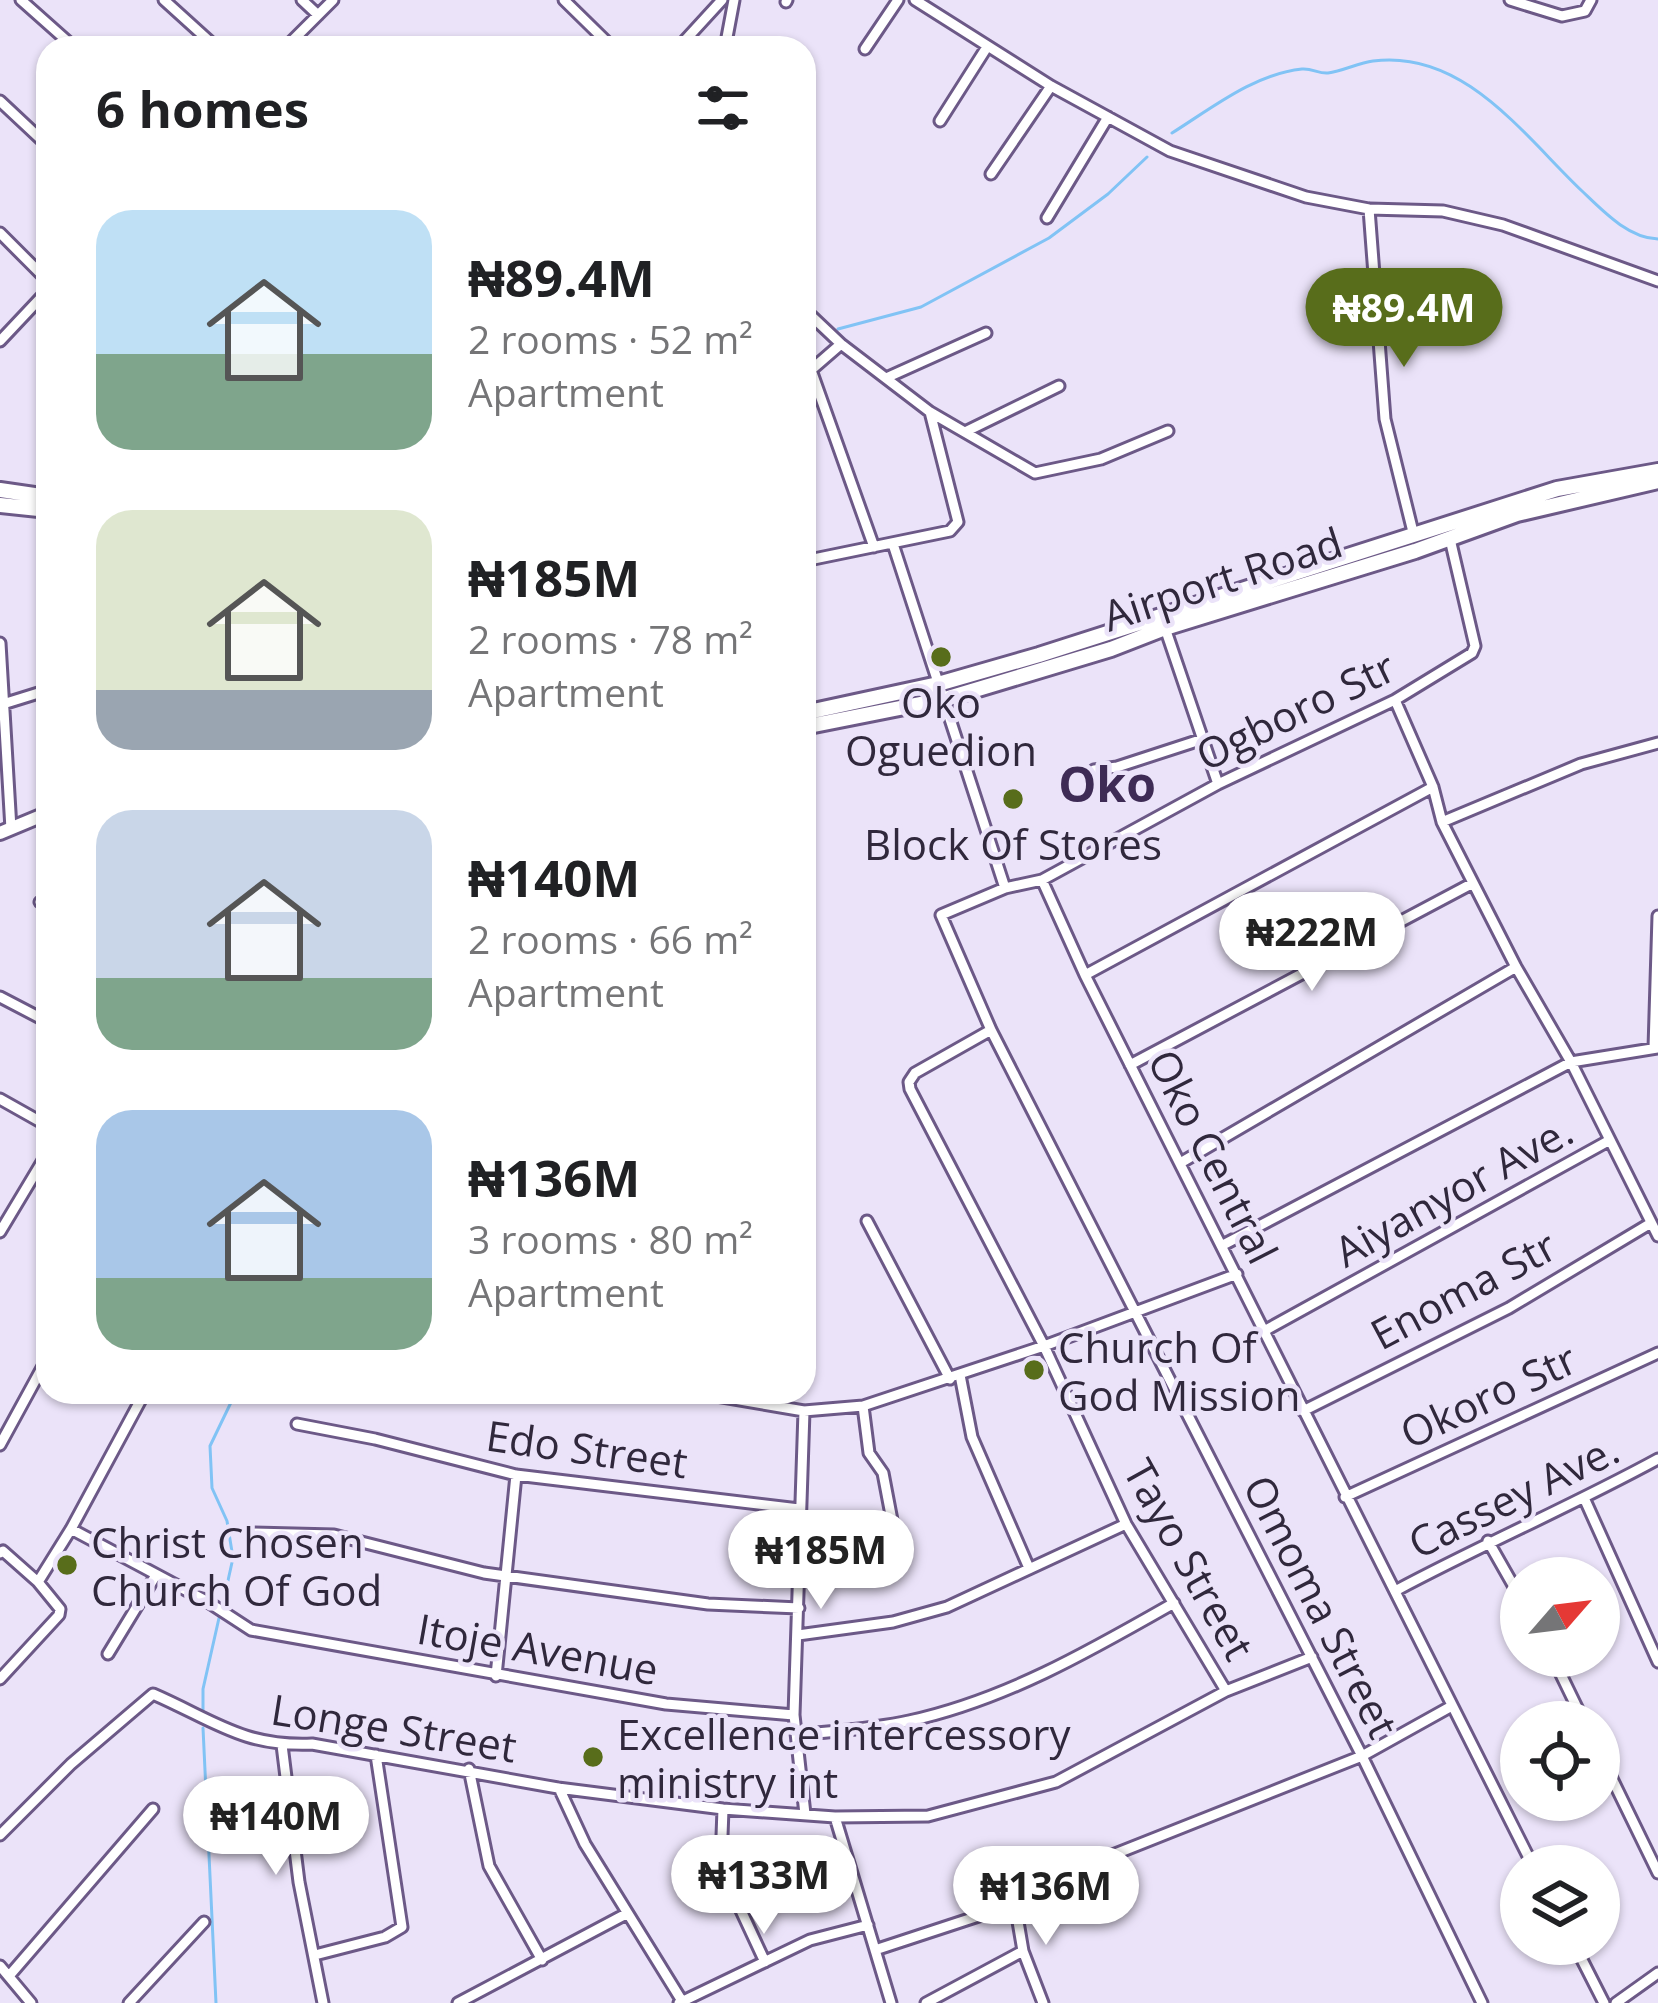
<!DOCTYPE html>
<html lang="en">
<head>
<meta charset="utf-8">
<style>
	body { margin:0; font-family:"Open Sans",sans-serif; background:#f6f6f6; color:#202124; height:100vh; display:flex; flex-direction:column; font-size:45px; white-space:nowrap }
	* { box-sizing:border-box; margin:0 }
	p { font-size:39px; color:#757577 }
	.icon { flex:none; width:66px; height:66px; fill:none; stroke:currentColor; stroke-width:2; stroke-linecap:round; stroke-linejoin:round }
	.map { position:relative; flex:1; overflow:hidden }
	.sheet { position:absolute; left:36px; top:36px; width:780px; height:1368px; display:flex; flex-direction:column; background:#fff; border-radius:36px; box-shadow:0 3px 9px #0004 }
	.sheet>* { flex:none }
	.needle { width:78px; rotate:62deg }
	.fabs { position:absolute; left:1500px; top:1557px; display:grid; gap:24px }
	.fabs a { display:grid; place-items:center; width:120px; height:120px; border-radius:50%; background:#fff; box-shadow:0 3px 9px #0004; font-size:60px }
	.price { position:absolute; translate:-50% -102px; padding:0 27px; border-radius:42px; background:#fff; color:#222; font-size:39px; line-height:78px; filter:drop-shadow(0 3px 6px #0008) }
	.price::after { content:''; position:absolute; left:50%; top:72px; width:36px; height:27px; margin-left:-18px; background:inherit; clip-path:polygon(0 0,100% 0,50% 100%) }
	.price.current { background:#586d1b; color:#fff }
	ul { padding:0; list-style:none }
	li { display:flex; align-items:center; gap:36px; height:300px; padding:0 60px }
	li span { display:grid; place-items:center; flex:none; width:336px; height:240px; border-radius:36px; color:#555 }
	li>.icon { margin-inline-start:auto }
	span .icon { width:144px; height:144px; fill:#fffc; stroke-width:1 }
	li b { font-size:51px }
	h2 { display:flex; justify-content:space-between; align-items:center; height:144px; padding:0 60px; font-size:51px }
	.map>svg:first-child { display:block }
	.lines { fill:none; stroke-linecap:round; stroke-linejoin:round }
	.stream { stroke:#81c3f5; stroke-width:3 }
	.minor-casing { stroke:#6c5987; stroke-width:15 }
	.tertiary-casing { stroke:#6c5987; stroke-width:18 }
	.secondary-casing { stroke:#6c5987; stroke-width:20 }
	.minor { stroke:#fff; stroke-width:9 }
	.tertiary { stroke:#fff; stroke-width:12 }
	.secondary { stroke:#fff; stroke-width:14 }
	.poi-dot { fill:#586d1b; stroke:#ebe3f9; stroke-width:4.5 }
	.labels { text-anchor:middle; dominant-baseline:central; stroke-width:9; stroke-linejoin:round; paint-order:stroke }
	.street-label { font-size:42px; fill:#30283c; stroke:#ebe3f9 }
	.poi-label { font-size:42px; fill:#30283c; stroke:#ebe3f9; text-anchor:start }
	.quarter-label { font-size:48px; font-weight:bold; fill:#3e2b55; stroke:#ebe3f9 }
</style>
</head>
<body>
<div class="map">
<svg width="1658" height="2003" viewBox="0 0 1658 2003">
	<rect width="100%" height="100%" fill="#ebe3f9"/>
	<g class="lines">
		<path class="stream" d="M1172,133C1212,108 1254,74 1302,69C1312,68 1319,74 1328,73C1343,71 1358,63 1373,61C1464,49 1524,136 1582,191C1603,211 1628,238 1658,239
			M838,329L921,307L1049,238L1108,194L1147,157
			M804,340L814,337
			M223,1603L233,1558L227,1521L212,1488L210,1446L236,1392
			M203,1713V1689L219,1618
			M203,1728L216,2003"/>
		<g class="minor-casing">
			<path id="minor" d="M21,0L75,48
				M164,0L217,48
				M302,0L318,15
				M564,0L613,48
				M915,0L1051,86L1170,151L1306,197L1369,209L1443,211L1503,225L1658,281
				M1510,0L1562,16L1585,11L1591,0
				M786,2L787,0
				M285,48L333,0
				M678,48L722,0
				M725,48L734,0
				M865,49L898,0
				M0,101L48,146
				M940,121L987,47
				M991,174L1051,86
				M1369,209L1385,419L1414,536
				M1047,218L1108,117
				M0,233L48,281
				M804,309L841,344L930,412L958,522L950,531L804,561
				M0,341L48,290
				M841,344L811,370L874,547
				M886,378L986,333
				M930,412L1035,473L1101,459L1168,431
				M967,431L1059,386
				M1450,539L1475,646L1472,653L1395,700L1218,784L1042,880L1005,888L941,915L991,1030L1362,1756L1482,2003
				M893,544L1005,888
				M1165,628L1218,784
				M0,643L11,829
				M1395,700L1433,787L1442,822L1516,967L1571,1062L1658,1236
				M3,704L48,690
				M1094,770L1117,767L1203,739
				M1442,822L1581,764L1658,743
				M1042,880L1085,975L1533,1866
				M40,902L48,906
				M1085,975L1433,787
				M0,997L48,1022
				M991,1030L915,1073L909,1082L910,1089L1044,1346L1126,1524L1226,1691
				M1654,1048L1658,916
				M1130,1065L1473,883
				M0,1099L48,1126
				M1182,1162L1516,967
				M867,1221L950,1379
				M0,1232L48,1152
				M1223,1245L1571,1062L1658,1048
				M1264,1331L1610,1140
				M960,1375L972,1437L1029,1568
				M693,1392L804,1411L863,1406L1044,1346L1237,1274
				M863,1406L869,1453L883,1473L899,1557
				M804,1411L794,1715L805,1814
				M1303,1411L1509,1308L1651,1223
				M297,1424L375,1439L516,1475L799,1509
				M0,1445L48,1357
				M1345,1497L1658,1353
				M1585,1500L1658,1662
				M71,1529L208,1602L251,1630L666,1704L794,1715
				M249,1533L334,1535L484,1573L708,1604L799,1608
				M1488,1541L1521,1599
				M0,1553L3,1551L38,1582L60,1609L59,1615L0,1679
				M38,1582L71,1529L145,1392
				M1397,1590C1483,1544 1572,1506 1658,1459
				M798,1635L893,1622L947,1607L1126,1524
				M108,1654L156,1575
				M1552,1656L1584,1722
				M496,1676L516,1475
				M797,1735C835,1731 873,1729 909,1721C1005,1700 1090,1651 1174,1603
				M282,1745L299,1882L323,2003
				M1599,1752L1658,1873
				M469,1769L489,1866L542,1960
				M559,1788L585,1844L682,2001
				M723,1809L721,1863L725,1876L765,1962
				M835,1817L891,2003
				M0,1835L71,1764L153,1694C213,1720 243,1747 312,1744L558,1788L723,1809L835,1817L928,1816L1056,1782L1226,1691L1312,1657
				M1015,1904L1023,1951L1043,2003
				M1574,1944L1604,2003
				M875,1950L1015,1904L1105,1858L1362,1756L1450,1707
				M315,1955L385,1937L402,1927L376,1755
				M0,1966L31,2003
				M9,1976L153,1809
				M129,2003L204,1922
				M458,2003L626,1914
				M679,2003L810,1940L868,1925
				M926,2003L1023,1951
				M1616,2003L1658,1973"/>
		</g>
		<g class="tertiary-casing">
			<path id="tertiary" d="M0,833L48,813"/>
		</g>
		<g class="secondary-casing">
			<path id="secondary" d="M0,490L48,497
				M0,505L48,510
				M804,713L938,684L1039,655L1557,489L1658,471
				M804,727L945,699L1111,649L1165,628L1415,551L1517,514L1658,481"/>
		</g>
		<use href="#minor" class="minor"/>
		<use href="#tertiary" class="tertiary"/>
		<use href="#secondary" class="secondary"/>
	</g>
	<g class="poi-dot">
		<circle cx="941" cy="657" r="12"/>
		<circle cx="1013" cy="799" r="12"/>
		<circle cx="1034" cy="1370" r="12"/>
		<circle cx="67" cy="1565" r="12"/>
		<circle cx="593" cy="1757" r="12"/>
	</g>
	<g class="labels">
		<g class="street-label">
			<text transform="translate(1222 578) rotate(-18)">Airport Road</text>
			<text transform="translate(1295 710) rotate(-26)">Ogboro Str</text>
			<text transform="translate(1214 1156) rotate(63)">Oko Central</text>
			<text transform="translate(1453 1190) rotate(-29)">Aiyanyor Ave.</text>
			<text transform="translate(1463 1289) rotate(-28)">Enoma Str</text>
			<text transform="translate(1488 1395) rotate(-25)">Okoro Str</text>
			<text transform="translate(587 1448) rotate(8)">Edo Street</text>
			<text transform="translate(1513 1495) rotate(-26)">Cassey Ave.</text>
			<text transform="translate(1190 1559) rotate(61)">Tayo Street</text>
			<text transform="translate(1322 1606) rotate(63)">Omoma Street</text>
			<text transform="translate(538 1648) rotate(10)">Itoje Avenue</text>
			<text transform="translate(394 1727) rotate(9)">Longe Street</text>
		</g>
		<g class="poi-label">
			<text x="941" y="701" text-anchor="middle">Oko<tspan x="941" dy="48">Oguedion</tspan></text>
			<text x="1013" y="843" text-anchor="middle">Block Of Stores</text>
			<text x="1058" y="1346">Church Of<tspan x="1058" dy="48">God Mission</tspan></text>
			<text x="91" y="1541">Christ Chosen<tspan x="91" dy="48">Church Of God</tspan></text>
			<text x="617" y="1733">Excellence intercessory<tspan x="617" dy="48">ministry int</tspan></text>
		</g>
		<g class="quarter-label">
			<text x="1107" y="783">Oko</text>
		</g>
	</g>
</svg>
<div class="fabs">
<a><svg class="needle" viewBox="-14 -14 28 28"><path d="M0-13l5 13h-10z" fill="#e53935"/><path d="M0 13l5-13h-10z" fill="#757577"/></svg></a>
<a><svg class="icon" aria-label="locate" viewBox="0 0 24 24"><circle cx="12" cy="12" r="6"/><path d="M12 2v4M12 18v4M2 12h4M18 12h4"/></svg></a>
<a><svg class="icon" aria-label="layers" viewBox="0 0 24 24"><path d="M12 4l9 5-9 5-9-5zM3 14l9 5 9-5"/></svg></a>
</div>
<b class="price current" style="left:1404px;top:370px">₦89.4M</b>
<b class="price" style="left:1312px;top:994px">₦222M</b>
<b class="price" style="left:821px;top:1612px">₦185M</b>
<b class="price" style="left:276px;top:1878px">₦140M</b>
<b class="price" style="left:764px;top:1937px">₦133M</b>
<b class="price" style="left:1046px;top:1948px">₦136M</b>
<section class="sheet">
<h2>6 homes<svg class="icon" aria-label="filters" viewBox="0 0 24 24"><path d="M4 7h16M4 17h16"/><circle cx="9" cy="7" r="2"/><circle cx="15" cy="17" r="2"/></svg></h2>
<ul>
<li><span style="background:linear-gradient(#bfe0f5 60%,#7fa58c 0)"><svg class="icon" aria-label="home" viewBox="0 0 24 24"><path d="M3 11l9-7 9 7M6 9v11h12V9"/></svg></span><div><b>₦89.4M</b><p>2 rooms · 52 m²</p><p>Apartment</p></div></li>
<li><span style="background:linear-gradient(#dfe7d0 75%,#9aa5b1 0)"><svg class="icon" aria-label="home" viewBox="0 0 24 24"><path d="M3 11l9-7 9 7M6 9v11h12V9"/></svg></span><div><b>₦185M</b><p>2 rooms · 78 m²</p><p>Apartment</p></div></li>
<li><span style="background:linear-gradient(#c9d6e8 70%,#7fa58c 0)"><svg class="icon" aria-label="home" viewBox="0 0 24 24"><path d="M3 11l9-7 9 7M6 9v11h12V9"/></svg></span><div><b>₦140M</b><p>2 rooms · 66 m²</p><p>Apartment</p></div></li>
<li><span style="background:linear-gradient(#a9c7e8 70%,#7fa58c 0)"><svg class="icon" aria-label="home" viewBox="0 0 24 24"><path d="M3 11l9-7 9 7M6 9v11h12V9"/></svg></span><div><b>₦136M</b><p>3 rooms · 80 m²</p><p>Apartment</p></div></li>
</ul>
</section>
</div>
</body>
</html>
